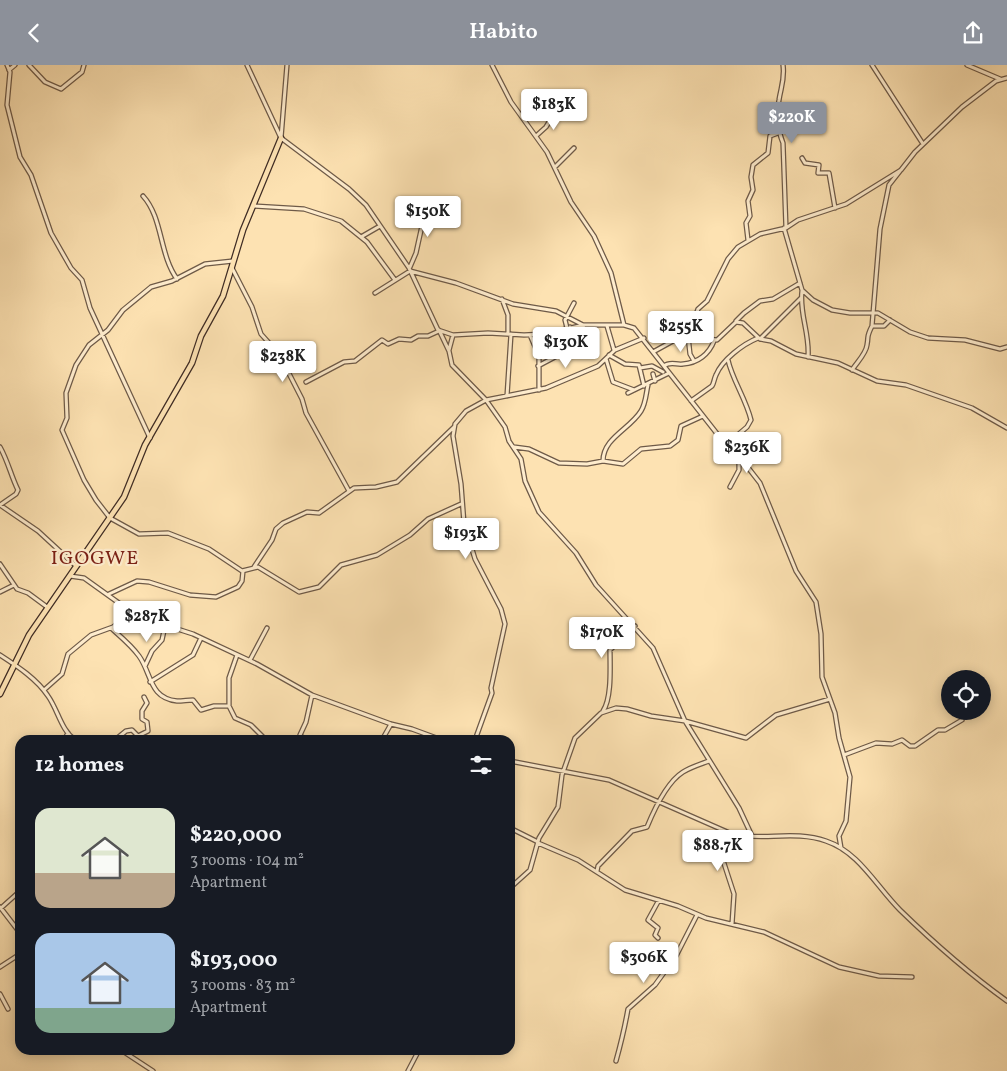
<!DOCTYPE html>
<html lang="en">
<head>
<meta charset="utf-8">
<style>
	body { margin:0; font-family:Vollkorn,serif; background:#242831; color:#f1f3f6; height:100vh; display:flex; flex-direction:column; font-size:19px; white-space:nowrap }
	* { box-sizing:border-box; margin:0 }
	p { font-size:16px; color:#9ea1a6 }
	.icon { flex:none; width:28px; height:28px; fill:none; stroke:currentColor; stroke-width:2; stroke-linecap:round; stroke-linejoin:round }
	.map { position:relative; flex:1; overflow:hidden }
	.sheet { position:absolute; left:15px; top:670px; width:500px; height:320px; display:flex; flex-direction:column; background:#171b24; border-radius:15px; box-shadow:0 2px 12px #0003 }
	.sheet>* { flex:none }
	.fabs { position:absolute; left:941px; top:605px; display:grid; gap:10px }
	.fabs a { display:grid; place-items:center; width:50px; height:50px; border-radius:50%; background:#171b24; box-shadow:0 2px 12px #0003; font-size:25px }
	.price { position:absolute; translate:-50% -42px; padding:0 11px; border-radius:5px; background:#fff; color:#222; font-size:16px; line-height:32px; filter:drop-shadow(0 1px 2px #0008) }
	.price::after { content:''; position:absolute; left:50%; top:30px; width:15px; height:11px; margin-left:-8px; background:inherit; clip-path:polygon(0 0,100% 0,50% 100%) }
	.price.on { background:#8c9099; color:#fff }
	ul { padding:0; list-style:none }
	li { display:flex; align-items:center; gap:15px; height:125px; padding:0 20px }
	li span { display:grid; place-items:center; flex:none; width:140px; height:100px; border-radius:15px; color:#555 }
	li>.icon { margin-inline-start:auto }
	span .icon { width:60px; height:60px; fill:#fffc; stroke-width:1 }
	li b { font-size:21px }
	h2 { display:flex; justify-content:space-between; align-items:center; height:60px; padding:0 20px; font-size:21px }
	header { display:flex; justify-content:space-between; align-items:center; height:65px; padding:0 20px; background:#8c9099; color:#fff; font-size:22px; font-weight:600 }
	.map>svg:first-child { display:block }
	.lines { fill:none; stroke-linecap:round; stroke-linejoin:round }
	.minor-casing { stroke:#6e5a48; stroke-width:5.5 }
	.major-casing { stroke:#3f2c24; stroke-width:7 }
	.minor { stroke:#feeccd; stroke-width:3 }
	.major { stroke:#fde2b2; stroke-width:4.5 }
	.labels { text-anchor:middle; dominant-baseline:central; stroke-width:4.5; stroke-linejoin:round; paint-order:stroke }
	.quarter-label { font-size:20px; letter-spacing:1px; fill:#7a1f14; stroke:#feeccd }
</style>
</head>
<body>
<header><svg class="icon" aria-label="back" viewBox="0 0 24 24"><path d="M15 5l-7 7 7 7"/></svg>Habito<svg class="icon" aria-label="share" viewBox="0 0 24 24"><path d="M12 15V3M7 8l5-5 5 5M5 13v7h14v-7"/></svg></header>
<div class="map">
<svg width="1007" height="1006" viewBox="0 0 1007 1006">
	<rect width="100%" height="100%" fill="#fde2b2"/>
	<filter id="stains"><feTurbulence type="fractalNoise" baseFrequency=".004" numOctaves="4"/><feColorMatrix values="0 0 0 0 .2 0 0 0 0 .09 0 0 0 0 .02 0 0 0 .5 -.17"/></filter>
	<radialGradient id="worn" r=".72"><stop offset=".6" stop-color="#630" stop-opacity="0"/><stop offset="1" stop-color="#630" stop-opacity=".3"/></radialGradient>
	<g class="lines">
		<g class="minor-casing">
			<path id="minor" d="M7,0L10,7L7,40L20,92L31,110L51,168L71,203L82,215L90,243L150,373
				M29,0L45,17L61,24L82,7L84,0
				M247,0L281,73L349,124L366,140L409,203L438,265L453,270L488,268L524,270L544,269L584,260H624L634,263L722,375L739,391L760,418L796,506L816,537L821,569L822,612L835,648L839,673L850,712L846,756L839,771L841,783
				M492,0L511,37L547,87L571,137L594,171L611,208L624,260
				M783,0C785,14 781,22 779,35C776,49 778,66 783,78L786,163
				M872,0L923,79
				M967,0L1000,14
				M9,5L15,0
				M536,71L546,62L555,47
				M281,73L287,0
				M802,93L805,98L819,100L818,108H829L835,143
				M555,102L574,83
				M143,131C163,153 159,189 177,214
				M254,141L304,144L341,156L367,177L395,215
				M784,163L802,225L813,235L832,245L850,248H878L910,267L928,273L965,275L1000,284L1007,282
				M361,172L380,161
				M748,175L746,158L750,151L748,136L753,125L751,112L753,100L768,88L770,71L778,68
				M233,196L205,199L172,216L151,222L123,245L108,265L89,280L76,300L66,328L67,353L62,365L84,415L96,435L110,453L139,469L168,468L209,484L242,506L258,502L299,527L319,522L341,500L377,490L410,470L428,454L461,439
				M410,202L416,188L427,138
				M232,203L252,242L261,269L279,289L302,334L306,348L349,426
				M802,226C799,248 810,269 808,292
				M375,228L410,206L456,218L513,239L556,246L583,260
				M502,234L508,250V269
				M736,256L744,248L760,236L773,234L800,218
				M582,261L586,265L594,287
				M607,261L614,285
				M872,261H884L890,255
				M567,263L565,255L574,238
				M439,265L449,286L452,300L486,335L505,362L509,376L521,394L525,416L539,447L576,488L596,520L653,583L685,656L739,743L752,771
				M530,270L539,291V325
				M682,271L692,261L698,244L707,236L728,194L738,182L760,169L786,163L798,155L846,139L901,105L915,87L962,42L996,16L1007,13
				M688,271L690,289L694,296
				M760,274L801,233
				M449,285L453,270
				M653,287L682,271L717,275L736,257L743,258L760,274L771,276L796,289L838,298L877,316L906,320L972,343L1007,363
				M538,290L556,285L568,276L570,262
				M609,290L625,299L639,300L644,321
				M606,294L613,317L634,325
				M538,301L572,283L591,277
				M664,301C670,296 676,300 683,299C698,298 709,289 714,276
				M640,303L652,301L663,307
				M852,305C857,297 866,289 867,280C869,269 866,273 872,261L880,164L889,120L900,106
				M653,309L655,316
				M306,317L344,297L355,296L382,275L388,279L399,274L411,275L418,271H428L439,266
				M628,328L669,308
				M507,331L511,269
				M691,336L712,321C714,318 714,314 716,310C722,295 743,279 758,273
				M727,379L747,362L751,355C746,334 732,314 728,295
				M0,382C8,396 11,411 18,425L16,429L0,440
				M514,382L529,384L559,398L587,399L603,396L623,399L641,384L670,381L678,375L681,361L703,351
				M603,396C603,373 630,364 641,346C646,338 646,328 648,320
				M730,422L739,405V392
				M0,440L38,466L76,501
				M0,499L17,524L28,528L47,542
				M254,502L272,475L276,464L283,458L307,447L319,448L354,423L376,422L397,417L454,362
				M70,511L84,513L137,551L193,569L257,599L312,630L391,659L412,664L442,675
				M0,527L14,520
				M109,529L137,516L149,517L190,530L216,532L238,522L242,516L243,506
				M111,563C121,572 131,580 139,591C152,609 149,633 177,636C183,636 188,635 193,635L201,645L214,641H229
				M0,590C17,601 37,614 48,631C58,645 61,665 75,675
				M237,590L229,613V641L235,653L251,660L266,675
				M250,595L267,563
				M145,601L152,586L162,575L165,561
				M150,617L193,590L201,573
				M44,625L62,609L68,589L91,570L113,562L130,548
				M603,646C612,633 610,601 610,585L635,561
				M64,675L68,668
				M115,675L126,666L132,665L138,671L148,666L147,657L142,654V646L147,638L144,632
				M305,675L300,670L306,657L312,630
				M382,675L391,659
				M475,675L492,628L491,623L505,559L501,544L475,494L464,458L461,419L453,371L455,359L466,346L486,335L546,323L598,301L615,285L644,273
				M844,690L876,678L892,679L902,675L910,681H915L938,665H945L962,655
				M510,696L609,715L732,769C762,776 795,765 826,776C859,787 876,821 900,845C934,878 968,908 1007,936
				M510,763L538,777
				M731,769L721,778L719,783L734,829L732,859
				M538,778L578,795L625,825L678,841L706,853L764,867L839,902L879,911L912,912
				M597,806L598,801L632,766L647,762C654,745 667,717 683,707C691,702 701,699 709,696
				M510,823L530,805L539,773L558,742L562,710L575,673L601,648L616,643L627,644L651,651L685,656L746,673L776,650L830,634
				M0,842L20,868
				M1,843L20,826
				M658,873L655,870L658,863L648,855L659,835
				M0,902L20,889
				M0,929L8,944
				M121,985L153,1006
				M616,996C621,978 625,961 628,944L655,920L676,891L697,850
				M408,1006L419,985"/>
		</g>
		<g class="major-casing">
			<path id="major" d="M0,629L29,570L124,432L145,380L192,298L201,271L223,231L243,165L281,73"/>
		</g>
		<use href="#minor" class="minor"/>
		<use href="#major" class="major"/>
	</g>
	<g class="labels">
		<g class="quarter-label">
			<text x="95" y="494">IGOGWE</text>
		</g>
	</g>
	<rect width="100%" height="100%" filter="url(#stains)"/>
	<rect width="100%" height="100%" fill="url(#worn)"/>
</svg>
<div class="fabs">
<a><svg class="icon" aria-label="locate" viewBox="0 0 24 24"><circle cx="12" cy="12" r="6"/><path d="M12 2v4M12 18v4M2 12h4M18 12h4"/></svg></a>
</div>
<b class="price" style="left:554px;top:66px">$183K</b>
<b class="price on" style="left:792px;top:79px">$220K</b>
<b class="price" style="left:428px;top:173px">$150K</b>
<b class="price" style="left:681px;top:288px">$255K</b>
<b class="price" style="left:566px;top:304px">$130K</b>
<b class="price" style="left:283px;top:318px">$238K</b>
<b class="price" style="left:747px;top:409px">$236K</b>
<b class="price" style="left:466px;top:495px">$193K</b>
<b class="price" style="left:147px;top:578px">$287K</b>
<b class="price" style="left:602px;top:594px">$170K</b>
<b class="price" style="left:718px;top:807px">$88.7K</b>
<b class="price" style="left:644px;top:919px">$306K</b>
<section class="sheet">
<h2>12 homes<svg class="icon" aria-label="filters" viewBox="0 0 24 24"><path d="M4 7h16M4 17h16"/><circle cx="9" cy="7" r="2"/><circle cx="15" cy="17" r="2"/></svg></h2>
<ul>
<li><span style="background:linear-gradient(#dfe7d0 65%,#b9a48a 0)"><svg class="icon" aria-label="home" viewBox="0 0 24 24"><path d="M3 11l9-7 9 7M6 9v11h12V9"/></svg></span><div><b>$220,000</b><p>3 rooms · 104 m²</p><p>Apartment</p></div></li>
<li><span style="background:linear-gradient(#a9c7e8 75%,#7fa58c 0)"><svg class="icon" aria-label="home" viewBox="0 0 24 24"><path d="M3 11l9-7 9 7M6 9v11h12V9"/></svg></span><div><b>$193,000</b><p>3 rooms · 83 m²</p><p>Apartment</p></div></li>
</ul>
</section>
</div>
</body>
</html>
